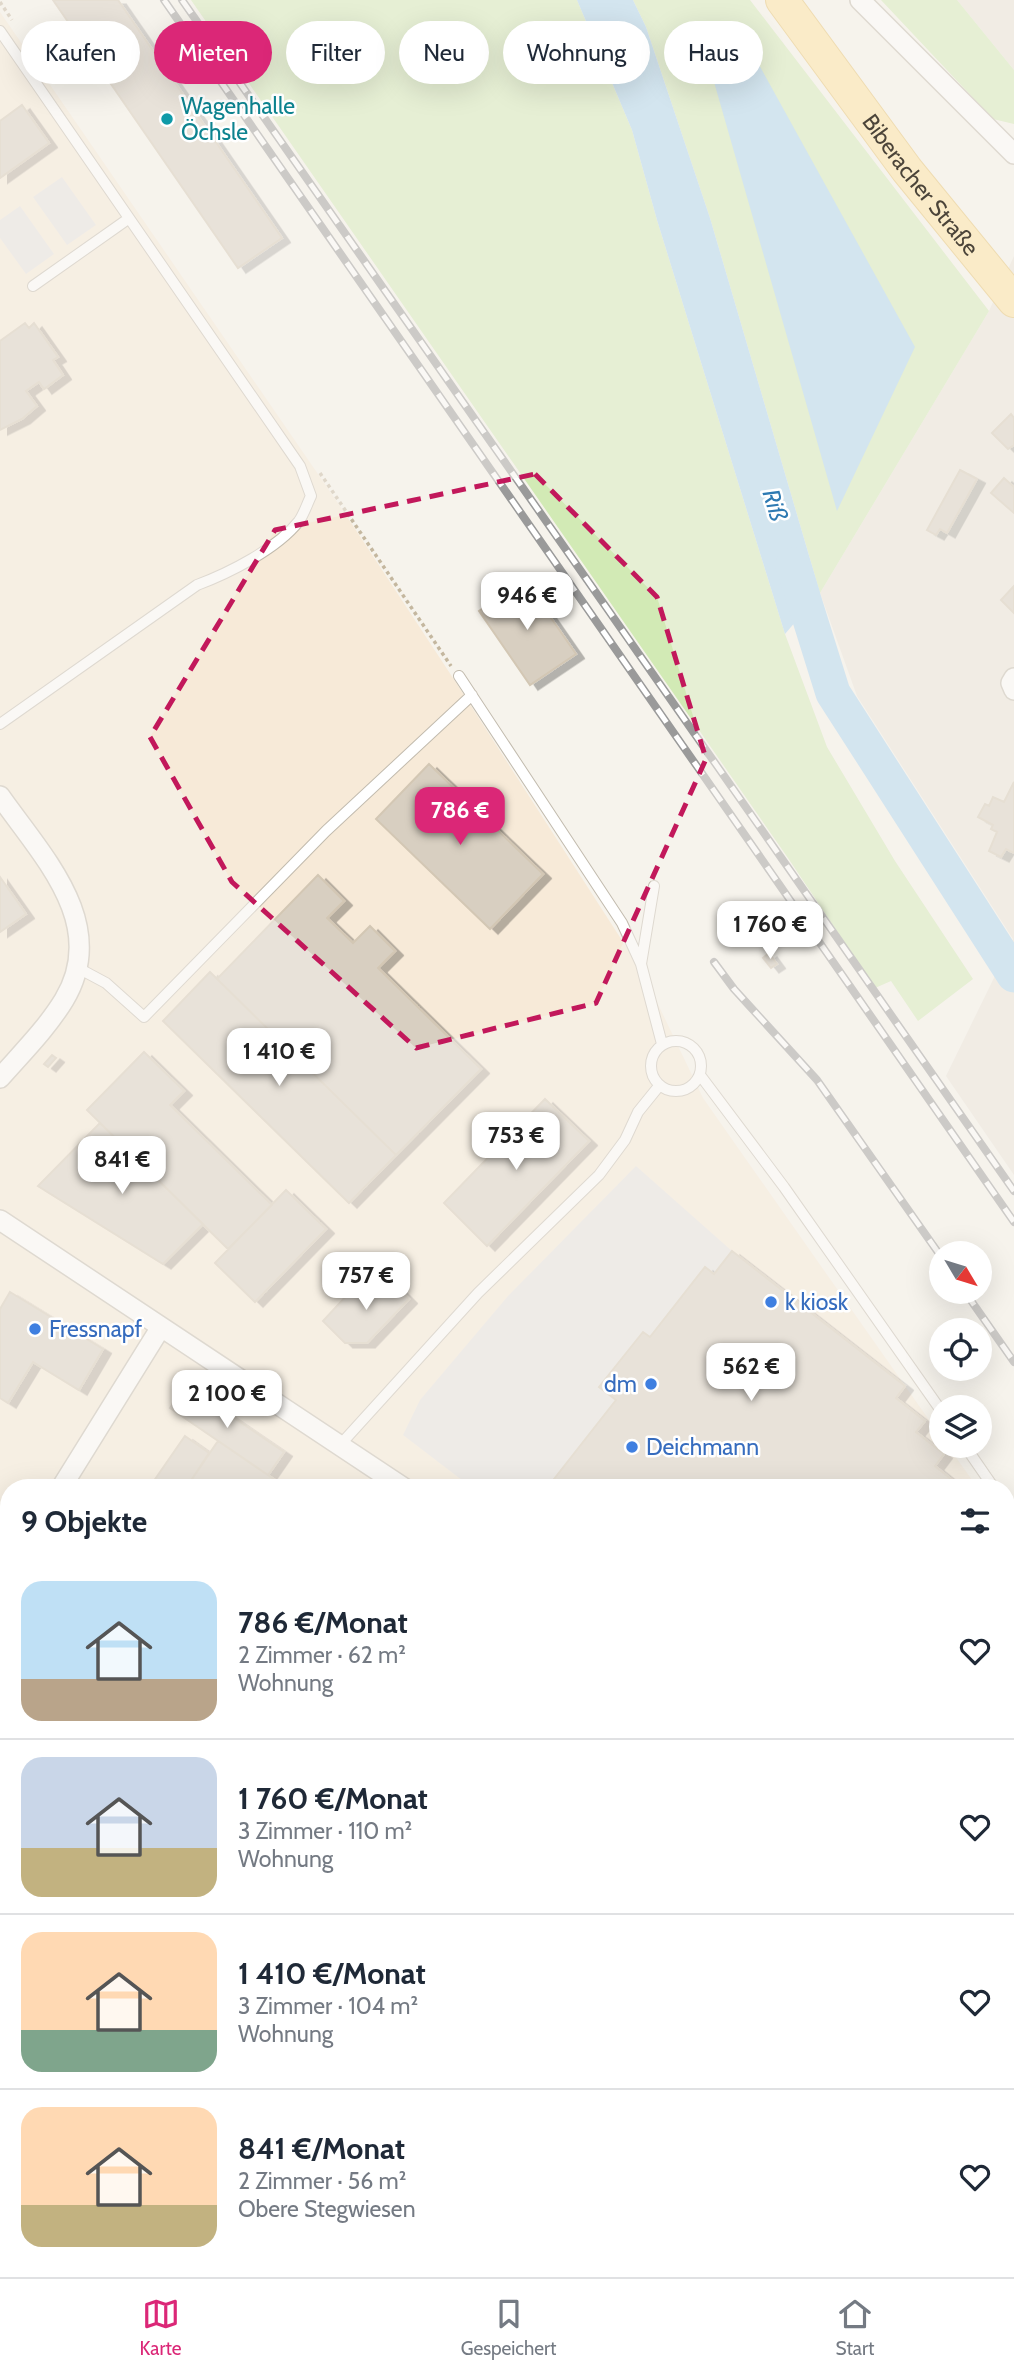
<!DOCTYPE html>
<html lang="de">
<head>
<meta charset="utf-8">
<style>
	body { margin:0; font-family:Cabin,sans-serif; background:#f2f2f3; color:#1f2937; height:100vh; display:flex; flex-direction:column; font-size:26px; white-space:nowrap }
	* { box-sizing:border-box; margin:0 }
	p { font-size:23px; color:#747a83 }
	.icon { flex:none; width:38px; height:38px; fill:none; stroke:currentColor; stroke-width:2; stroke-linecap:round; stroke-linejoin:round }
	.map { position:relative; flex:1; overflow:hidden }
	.sheet { position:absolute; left:0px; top:1479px; width:1015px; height:800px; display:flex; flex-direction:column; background:#fff; border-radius:28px 28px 0 0; box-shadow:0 7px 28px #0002 }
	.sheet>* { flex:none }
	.guide { position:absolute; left:21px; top:21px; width:973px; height:63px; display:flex; gap:14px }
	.needle { width:46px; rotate:128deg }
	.buttons { position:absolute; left:929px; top:1241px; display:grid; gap:14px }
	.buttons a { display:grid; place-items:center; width:63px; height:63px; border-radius:50%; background:#fff; box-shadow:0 7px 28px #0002; font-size:35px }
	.price { position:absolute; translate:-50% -60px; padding:0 16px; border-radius:14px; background:#fff; color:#222; font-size:23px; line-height:46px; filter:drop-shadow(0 2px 4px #0008) }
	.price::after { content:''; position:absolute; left:50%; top:42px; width:21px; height:16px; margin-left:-10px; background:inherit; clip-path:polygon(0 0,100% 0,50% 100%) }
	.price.on { background:#db2777; color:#fff }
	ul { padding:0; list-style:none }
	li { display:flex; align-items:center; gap:21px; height:175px; padding:0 21px }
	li+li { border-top:2px solid #e0e1e3 }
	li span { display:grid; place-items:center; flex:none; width:196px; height:140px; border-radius:21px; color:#555 }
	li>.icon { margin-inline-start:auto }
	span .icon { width:84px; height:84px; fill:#fffc; stroke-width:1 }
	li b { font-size:30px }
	h2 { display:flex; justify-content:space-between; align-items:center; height:84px; padding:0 21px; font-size:30px }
	.tag { padding:0 24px; border-radius:32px; background:#fff; box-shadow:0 7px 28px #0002; font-size:24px; line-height:63px }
	.tag.on { background:#db2777; color:#fff }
	.dock { display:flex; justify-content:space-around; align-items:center; height:98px; border-top:2px solid #e0e1e3; background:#fff; font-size:19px; color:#747a83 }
	.dock a { display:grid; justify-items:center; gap:4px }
	.dock .on { color:#db2777 }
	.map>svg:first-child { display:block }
	.residential { fill:#eae5da }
	.commercial { fill:#f7ead8 }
	.industrial { fill:#e6e2dd }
	.green { fill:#d2eab5 }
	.parking { fill:#e5e3e0 }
	.water { fill:#a9d4f2 }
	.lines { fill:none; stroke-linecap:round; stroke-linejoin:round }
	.river { stroke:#a9d4f2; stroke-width:35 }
	.building { fill:#d8cfc1; stroke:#d3c7b4; stroke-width:2; filter:url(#shadow) }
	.lane-casing { stroke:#c2bbae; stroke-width:12 }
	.street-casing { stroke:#c2bbae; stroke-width:22 }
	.secondary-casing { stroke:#d6c79b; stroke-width:31 }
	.primary-casing { stroke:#e6c16a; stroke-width:34 }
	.path { stroke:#c4b79f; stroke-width:3.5; stroke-dasharray:3.5 3.5; stroke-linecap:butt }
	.lane { stroke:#fff; stroke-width:10 }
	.street { stroke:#fff; stroke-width:19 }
	.secondary { stroke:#fff3cd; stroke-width:28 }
	.primary { stroke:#ffe39c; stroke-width:32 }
	.rail-casing { stroke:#9a9a9a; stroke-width:8 }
	.rail { stroke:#fff; stroke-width:5; stroke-dasharray:16; stroke-linecap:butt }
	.marked { fill:none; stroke:#c2185b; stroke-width:5; stroke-dasharray:14 9; stroke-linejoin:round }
	.culture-dot { fill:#0f9aa8; stroke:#fff; stroke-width:2.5 }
	.shop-dot { fill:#3f7fe0; stroke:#fff; stroke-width:2.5 }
	.labels { text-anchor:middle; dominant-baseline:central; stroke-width:5; stroke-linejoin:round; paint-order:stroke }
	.culture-label { font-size:23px; fill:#0d838f; stroke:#fff; text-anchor:start }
	.street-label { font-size:23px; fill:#4b4439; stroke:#fff }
	.shop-label { font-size:23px; fill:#366cbe; stroke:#fff; text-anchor:start }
	.water-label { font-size:24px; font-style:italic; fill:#2e7ab2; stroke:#fff }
</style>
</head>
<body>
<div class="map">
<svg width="1014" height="2277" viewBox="0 0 1014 2277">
	<defs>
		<filter id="shadow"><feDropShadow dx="8" dy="4.5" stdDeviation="0" flood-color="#0004"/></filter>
	</defs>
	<rect width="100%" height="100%" fill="#f6f3ec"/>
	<path class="residential" d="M957,0H1014V70Z
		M1014,256V1175L946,1076L1013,939L857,696L820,593L989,311Z"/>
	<path class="commercial" d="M0,12L342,509L453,678L643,973L703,1098L941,1437L942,1446H948L977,1487L9,1488V1932L0,1926Z
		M1006,1529L1014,1540V1938L1006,1932Z"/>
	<path class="industrial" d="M1006,1932L1014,1938V2277H497L487,2270H1006Z"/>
	<path class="green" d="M191,0H577L632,130L657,220L785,634L827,747L895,861L973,979L918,1021L891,981L875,988L788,858Z
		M633,0H750L989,311L820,593L710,218L646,27Z
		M881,0H957L1014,70V124L993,119Z"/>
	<path class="parking" d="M62,177L96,225L67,245L33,197Z
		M20,206L54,254L26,274L0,238V220Z
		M636,1166L732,1251L714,1274L704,1267L650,1337L643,1332L600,1387L616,1400L547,1487H471L403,1435L420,1400L508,1296Z
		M125,2270H392L402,2277H124Z"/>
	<path class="water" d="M577,0H633L646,27L710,218L820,593L785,634L657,220L632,130Z
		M742,34L915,347L837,511L704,47Z"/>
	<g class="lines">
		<path class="river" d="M793,565L833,693L1014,975"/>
	</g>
	<path class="building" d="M53,0H118L282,238L238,268Z
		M22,105L49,143L0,178V121Z
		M25,323L29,328L34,323L58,357L53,360L63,375L44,389L39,382L26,391L37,406L22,419L0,430V341Z
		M1011,414L1014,418V445L1008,449L992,433Z
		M960,470L977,479L947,533L940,529L936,535L927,530Z
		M1004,478L1014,487V513L991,493Z
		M524,579L576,654L530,685L479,611Z
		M1014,586V613L1001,600Z
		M429,764L543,874L490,929L376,819Z
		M1014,782V853L1006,849L1001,857L989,851L997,832L991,829L993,825L978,817L985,804L989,806L993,797L1004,802Z
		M318,875L344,901L327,918L353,943L370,926L395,951L378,968L481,1069L396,1155L217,979Z
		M0,877L26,914L0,932Z
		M769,953L777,964L771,968L763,958Z
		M210,972L396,1155L349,1203L163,1021Z
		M144,1052L184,1091L170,1105L272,1205L228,1249L87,1110Z
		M52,1055L56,1058L48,1067L44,1064Z
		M545,1099L589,1141L487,1246L444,1203Z
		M100,1123L203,1224L163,1264L38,1186Z
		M286,1190L326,1229L255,1302L215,1263Z
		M732,1251L905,1386L896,1398L925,1421L916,1432L944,1454L935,1466L962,1488H547L616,1400L599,1387L643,1332L650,1337L705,1267L714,1274Z
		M383,1273L409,1299L367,1343H345L323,1321L348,1294L361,1295Z
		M10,1292L103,1349L79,1390L33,1362L8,1403L0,1398V1309Z
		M186,1385L284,1452L268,1475L170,1408Z
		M185,1436L209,1453L186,1488H149Z
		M218,1441L281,1484L279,1488H186Z
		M1006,1972L1014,1978V2188L1006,2182Z
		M1006,2182L1014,2188V2277H700L702,2273L697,2270H1006Z
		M578,2270H606L601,2277H589Z"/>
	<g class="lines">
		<g class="lane-casing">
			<path id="lane" d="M0,31L300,466L311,496C307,504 304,514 299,521C277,549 229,573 197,585L0,724
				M33,286L128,219
				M459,676L622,923L641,964L662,1044
				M641,964L654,886
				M78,968L106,983L144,1017L326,831L472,695
				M651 1066a25 25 0 1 1 50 0a25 25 0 1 1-50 0Z
				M700,1075L784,1187L942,1412
				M340,1445L478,1293L599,1175L625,1140L638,1112L659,1086
				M965,1446L994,1488
				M1006,1505L1014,1516
				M0,2046L9,2052
				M528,2270L539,2277
				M106,2277L107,2270
				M653,2277L658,2270"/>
		</g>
		<g class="street-casing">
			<path id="street" d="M860,0L1014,154
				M1014,678L1011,683L1014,690
				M0,796C42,856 110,924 64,1000C47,1028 22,1053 0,1078
				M0,1220L404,1488
				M61,1488L161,1327
				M1006,1919L1014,1925"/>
		</g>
		<g class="secondary-casing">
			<path id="secondary" d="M0,1964L9,1970
				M438,2270L448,2277"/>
		</g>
		<g class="primary-casing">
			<g id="primary">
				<path id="s1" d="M782,0L907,170L1014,301"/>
			</g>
		</g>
		<path class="path" d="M0,2L12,20
			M320,473L451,666"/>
		<use href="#lane" class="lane"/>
		<use href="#street" class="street"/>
		<use href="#secondary" class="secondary"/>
		<use href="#primary" class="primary"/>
		<g class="rail-casing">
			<path id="rail" d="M164,0L1014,1222
				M182,0L1014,1191
				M714,962L734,989L817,1080L942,1258
				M965,1292L1014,1362"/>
		</g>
		<use href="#rail" class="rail"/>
	</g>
	<path d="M0 0H1014V2277H0ZM535,474L657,597L706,759L596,1003L416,1048L232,882L150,737L275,530Z" fill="#f6f3ec" fill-opacity=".55" fill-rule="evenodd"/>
	<path class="marked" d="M535,474L657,597L706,759L596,1003L416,1048L232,882L150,737L275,530Z"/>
	<circle class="culture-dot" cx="167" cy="119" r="7"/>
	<g class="shop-dot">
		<circle cx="771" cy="1302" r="7"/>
		<circle cx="35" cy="1329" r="7"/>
		<circle cx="651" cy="1384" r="7"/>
		<circle cx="632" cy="1447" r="7"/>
	</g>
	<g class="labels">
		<g class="culture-label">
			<text x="181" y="106">Wagenhalle<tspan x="181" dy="26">Öchsle</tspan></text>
		</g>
		<g class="street-label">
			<text stroke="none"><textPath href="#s1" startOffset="231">Biberacher Straße</textPath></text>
		</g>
		<g class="shop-label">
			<text x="785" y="1302">k kiosk</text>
			<text x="49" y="1329">Fressnapf</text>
			<text x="637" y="1384" text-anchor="end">dm</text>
			<text x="646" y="1447">Deichmann</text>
		</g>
		<g class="water-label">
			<text transform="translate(775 505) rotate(73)">Riß</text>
		</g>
	</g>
</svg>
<div class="buttons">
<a><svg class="needle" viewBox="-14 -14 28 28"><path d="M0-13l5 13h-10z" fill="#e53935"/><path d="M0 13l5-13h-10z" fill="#747a83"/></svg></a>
<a><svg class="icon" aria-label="locate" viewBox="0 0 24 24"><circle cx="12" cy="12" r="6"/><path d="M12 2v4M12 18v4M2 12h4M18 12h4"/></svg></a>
<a><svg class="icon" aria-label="layers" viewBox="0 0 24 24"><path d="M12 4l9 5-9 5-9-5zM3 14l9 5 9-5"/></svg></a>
</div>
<b class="price" style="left:527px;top:632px">946 €</b>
<b class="price on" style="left:460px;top:847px">786 €</b>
<b class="price" style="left:770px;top:961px">1 760 €</b>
<b class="price" style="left:279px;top:1088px">1 410 €</b>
<b class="price" style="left:516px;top:1172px">753 €</b>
<b class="price" style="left:122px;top:1196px">841 €</b>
<b class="price" style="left:366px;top:1312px">757 €</b>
<b class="price" style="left:751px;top:1403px">562 €</b>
<b class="price" style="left:227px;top:1430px">2 100 €</b>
<div class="guide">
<a class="tag">Kaufen</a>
<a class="tag on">Mieten</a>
<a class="tag">Filter</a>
<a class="tag">Neu</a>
<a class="tag">Wohnung</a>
<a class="tag">Haus</a>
</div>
<section class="sheet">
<h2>9 Objekte<svg class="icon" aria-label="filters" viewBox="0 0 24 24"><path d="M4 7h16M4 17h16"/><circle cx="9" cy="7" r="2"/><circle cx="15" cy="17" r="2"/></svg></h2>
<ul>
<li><span style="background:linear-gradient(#bfe0f5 70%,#b9a48a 0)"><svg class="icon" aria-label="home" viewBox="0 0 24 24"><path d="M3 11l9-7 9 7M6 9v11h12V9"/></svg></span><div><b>786 €/Monat</b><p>2 Zimmer · 62 m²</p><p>Wohnung</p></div><svg class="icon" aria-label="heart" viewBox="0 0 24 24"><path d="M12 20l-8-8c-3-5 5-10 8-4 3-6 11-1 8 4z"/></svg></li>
<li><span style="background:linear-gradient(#c9d6e8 65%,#c2b280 0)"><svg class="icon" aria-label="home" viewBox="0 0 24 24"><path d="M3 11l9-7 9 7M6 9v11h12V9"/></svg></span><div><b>1 760 €/Monat</b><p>3 Zimmer · 110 m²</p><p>Wohnung</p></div><svg class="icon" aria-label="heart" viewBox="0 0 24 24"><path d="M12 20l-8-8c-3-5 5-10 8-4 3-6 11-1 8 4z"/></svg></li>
<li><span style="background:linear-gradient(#ffd9b3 70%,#7fa58c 0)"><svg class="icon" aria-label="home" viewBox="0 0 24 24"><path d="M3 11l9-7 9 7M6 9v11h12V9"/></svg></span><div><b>1 410 €/Monat</b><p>3 Zimmer · 104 m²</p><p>Wohnung</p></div><svg class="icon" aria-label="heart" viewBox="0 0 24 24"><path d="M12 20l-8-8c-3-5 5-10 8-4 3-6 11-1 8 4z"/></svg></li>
<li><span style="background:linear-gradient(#ffd9b3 70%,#c2b280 0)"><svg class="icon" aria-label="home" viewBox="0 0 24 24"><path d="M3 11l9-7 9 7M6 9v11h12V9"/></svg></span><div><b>841 €/Monat</b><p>2 Zimmer · 56 m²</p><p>Obere Stegwiesen</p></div><svg class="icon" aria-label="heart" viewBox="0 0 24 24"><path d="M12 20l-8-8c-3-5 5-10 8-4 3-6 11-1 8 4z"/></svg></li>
</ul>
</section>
</div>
<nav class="dock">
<a class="on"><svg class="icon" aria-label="map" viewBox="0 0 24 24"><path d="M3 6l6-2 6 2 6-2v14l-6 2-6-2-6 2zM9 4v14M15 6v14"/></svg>Karte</a>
<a><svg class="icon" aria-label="saved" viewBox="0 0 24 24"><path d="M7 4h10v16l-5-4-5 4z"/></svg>Gespeichert</a>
<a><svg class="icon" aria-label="home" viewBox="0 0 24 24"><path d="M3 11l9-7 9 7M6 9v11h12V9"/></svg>Start</a>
</nav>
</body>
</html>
